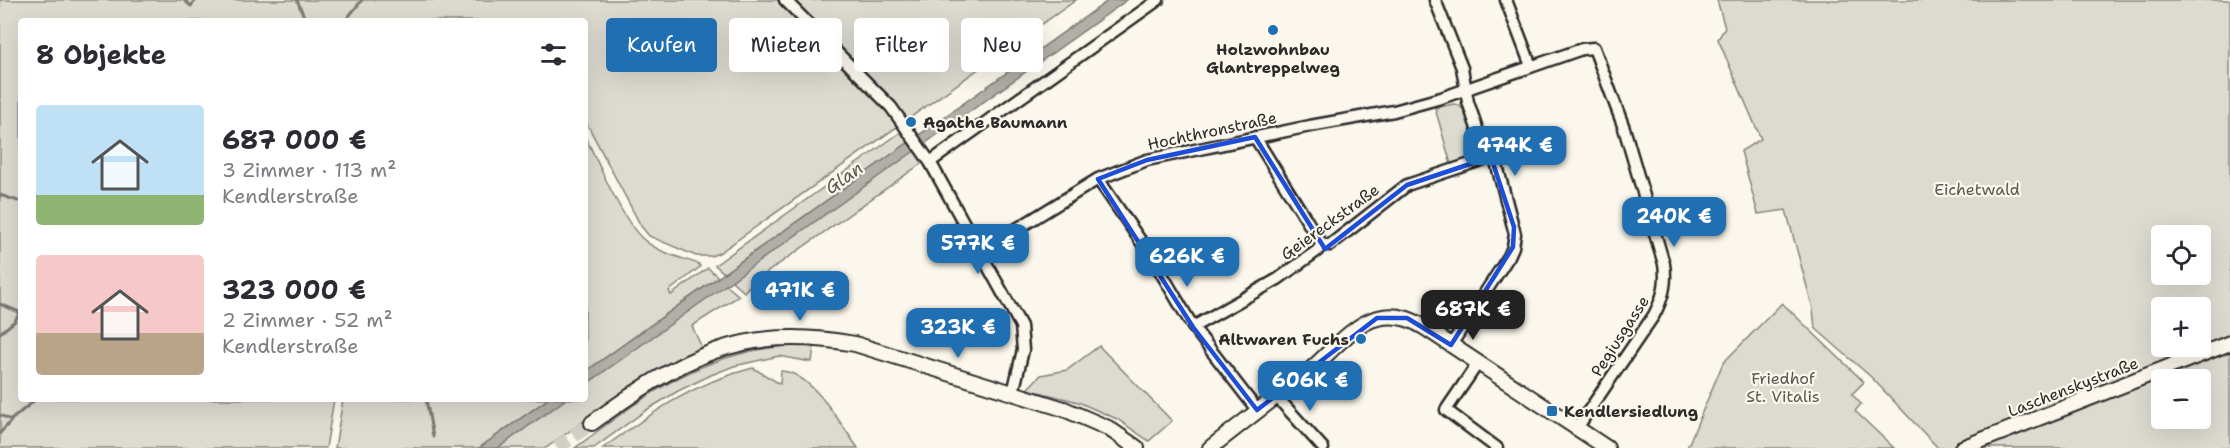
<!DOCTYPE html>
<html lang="de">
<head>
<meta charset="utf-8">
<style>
	body { margin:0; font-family:"Shantell Sans",sans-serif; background:#f2f2f3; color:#2b2b33; height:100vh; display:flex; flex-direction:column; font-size:22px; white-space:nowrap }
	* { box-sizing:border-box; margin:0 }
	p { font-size:20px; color:#7c7c81 }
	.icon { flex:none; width:33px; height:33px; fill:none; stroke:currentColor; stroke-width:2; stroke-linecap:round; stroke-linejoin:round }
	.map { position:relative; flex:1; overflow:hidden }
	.drawer { position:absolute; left:18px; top:18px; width:570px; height:384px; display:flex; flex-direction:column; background:#fff; border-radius:6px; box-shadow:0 6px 24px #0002 }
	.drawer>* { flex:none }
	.top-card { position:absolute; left:606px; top:18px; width:570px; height:54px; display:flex; gap:12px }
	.buttons { position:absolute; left:2151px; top:225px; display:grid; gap:12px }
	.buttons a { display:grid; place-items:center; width:60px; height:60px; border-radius:6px; background:#fff; box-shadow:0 6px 24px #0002; font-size:30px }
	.price { position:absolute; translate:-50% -51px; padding:0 14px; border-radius:12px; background:#1f6fb2; color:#fff; font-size:20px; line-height:39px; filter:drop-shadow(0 2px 3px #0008) }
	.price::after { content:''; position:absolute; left:50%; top:36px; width:18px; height:14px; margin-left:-9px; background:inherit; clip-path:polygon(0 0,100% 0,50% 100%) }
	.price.on { background:#222; color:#fff }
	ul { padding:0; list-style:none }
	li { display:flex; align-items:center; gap:18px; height:150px; padding:0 18px }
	li span { display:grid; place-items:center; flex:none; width:168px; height:120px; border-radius:6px; color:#555 }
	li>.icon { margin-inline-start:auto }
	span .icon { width:72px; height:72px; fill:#fffc; stroke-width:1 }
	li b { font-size:26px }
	h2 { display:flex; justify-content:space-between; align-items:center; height:72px; padding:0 18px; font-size:26px }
	.tag { padding:0 21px; border-radius:6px; background:#fff; box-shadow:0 6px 24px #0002; font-size:21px; line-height:54px }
	.tag.on { background:#1f6fb2; color:#fff }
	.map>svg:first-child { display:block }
	.green { fill:#dddad0; stroke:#84827e; stroke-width:1.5; fill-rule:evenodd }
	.water { fill:#b1afa7; stroke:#7b7a75; stroke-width:1.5 }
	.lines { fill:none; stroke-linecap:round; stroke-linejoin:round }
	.stream { stroke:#7b7a75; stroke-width:3 }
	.tertiary-tunnel { stroke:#d1cec5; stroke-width:14; stroke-dasharray:14 7; stroke-linecap:butt }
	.minor-casing { stroke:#2b2b2b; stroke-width:15 }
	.tertiary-casing { stroke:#2b2b2b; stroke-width:18 }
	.minor { stroke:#fbf7ec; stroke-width:10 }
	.tertiary { stroke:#fbf7ec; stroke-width:14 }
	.marked { fill:none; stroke:#1d4ed8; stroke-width:4.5; stroke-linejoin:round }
	.poi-dot { fill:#1f6fb2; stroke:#fbf7ec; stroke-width:2 }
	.labels { text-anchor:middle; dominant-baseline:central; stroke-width:4.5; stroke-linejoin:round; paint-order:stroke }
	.poi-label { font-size:16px; font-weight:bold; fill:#2b2b2b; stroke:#fbf7ec; text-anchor:start }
	.street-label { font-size:16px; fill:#2b2b2b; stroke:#fbf7ec }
	.park-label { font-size:16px; fill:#585754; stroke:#fbf7ec }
	.water-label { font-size:18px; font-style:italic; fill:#5a5956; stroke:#fbf7ec }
</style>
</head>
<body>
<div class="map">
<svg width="2230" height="448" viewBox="0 0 2230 448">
	<rect width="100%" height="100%" fill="#fbf7ec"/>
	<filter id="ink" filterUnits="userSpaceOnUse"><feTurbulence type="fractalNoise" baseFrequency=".0167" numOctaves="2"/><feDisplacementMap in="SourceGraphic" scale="12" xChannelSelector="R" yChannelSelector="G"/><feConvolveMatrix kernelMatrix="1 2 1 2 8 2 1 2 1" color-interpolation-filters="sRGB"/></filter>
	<g filter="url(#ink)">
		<path class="green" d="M0,0H1076L719,253L711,256H696L649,236L641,226L585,120V21H21V399H334L326,448H0Z
			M1717,0H2230V448H1938L1871,377L1815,328L1813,309L1786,210L1758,214L1741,151L1761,139L1718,39L1725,28ZM2162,236H2200V274H2162ZM2162,308H2200V346H2162ZM2162,380H2200V418H2162Z
			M1453,104C1470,104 1475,141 1479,156L1452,168L1435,108Z
			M901,132L909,142L724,273L715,265Z
			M585,136C598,162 623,222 643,239C657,252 681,258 699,264L700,267L669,291L671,295L708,268L718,277L585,372Z
			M915,150L922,159V163L752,283L744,292L731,280Z
			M725,284L739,296L692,326L702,348L664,366L643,379L546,448H498L566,399H585V385Z
			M1782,303L1864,382L1852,394L1861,404L1855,411L1894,448H1687L1723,363Z
			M785,346H814L812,362L779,356L734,366L711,375L678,391L645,411L594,448H575C644,397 695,355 785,346Z
			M1099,346L1172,421L1149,441L1117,419L1078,402L1027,389L1041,375L1067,370Z
			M753,368L780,384L781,371C812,372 841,425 858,448H603C653,412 693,383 753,368Z
			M343,399H548L479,448H335Z"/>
		<path class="water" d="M1109,0H1127L585,385V372Z
			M548,399H566L498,448H479Z"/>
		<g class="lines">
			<path class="stream" d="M184,0L191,6L196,0
				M297,0L306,21
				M345,21L362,0
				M0,195L18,201
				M0,304L19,312
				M0,333L15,321L20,312
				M426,399L433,437
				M0,415L11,420L36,399
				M0,433L11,421"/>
			<path class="tertiary-tunnel" d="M557,448L592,423"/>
			<g class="minor-casing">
				<path id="minor" d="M785,0L891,107L930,162L1021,326L1023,350L1013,393
					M1435,0L1462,68L1468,102L1484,149L1496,162L1515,234L1513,247L1509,256L1451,345
					M1506,0L1531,66
					M1255,137L1322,245
					M930,162L1158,0
					M1098,179L1153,259L1193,327L1257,410
					M981,251L1098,179L1147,160L1310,126L1394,111L1441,98L1582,49L1594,48L1624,128L1664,264C1667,283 1663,298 1654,315L1577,428
					M1193,327L1278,279L1317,251L1322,245H1330L1407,185L1491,157
					M1478,363L1446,410L1497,448
					M1276,396L1323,448"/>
			</g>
			<g class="tertiary-casing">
				<path id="tertiary" d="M592,423C682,358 740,323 855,344L1064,409L1108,428L1137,448
					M1210,448C1243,422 1276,397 1309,371C1328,355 1354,323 1378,318C1398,313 1414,320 1430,331L1607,448
					M1962,448L2230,343"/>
			</g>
			<use href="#minor" class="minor"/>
			<use href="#tertiary" class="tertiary"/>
		</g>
	</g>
	<path class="marked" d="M1255,137L1325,249L1407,185L1491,157L1514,227L1513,247L1451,345L1407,318H1377L1257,410L1193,327L1098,179L1147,160Z"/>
	<g class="poi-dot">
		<circle cx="1273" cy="30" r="6"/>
		<circle cx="911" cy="122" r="6"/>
		<circle cx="1361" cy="339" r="6"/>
		<rect x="1546" y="405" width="12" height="12" rx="3"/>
	</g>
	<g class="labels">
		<g class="poi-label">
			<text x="1273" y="49" text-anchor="middle">Holzwohnbau<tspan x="1273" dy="18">Glantreppelweg</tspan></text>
			<text x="923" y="122">Agathe Baumann</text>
			<text x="1349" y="339" text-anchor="end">Altwaren Fuchs</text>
			<text x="1564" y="411">Kendlersiedlung</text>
		</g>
		<g class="street-label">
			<text transform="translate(1212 131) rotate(-12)">Hochthronstraße</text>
			<text transform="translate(1330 222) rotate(-36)">Geiereckstraße</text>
			<text transform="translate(1620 336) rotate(-57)">Pegiusgasse</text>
			<text transform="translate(2073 387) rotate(-21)">Laschenskystraße</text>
		</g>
		<g class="park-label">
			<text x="1977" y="189">Eichetwald</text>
			<text x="1783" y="378">Friedhof<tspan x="1783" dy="18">St. Vitalis</tspan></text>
		</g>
		<g class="water-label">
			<text transform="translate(844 178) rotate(-35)">Glan</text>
		</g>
	</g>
</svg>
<div class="buttons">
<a><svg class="icon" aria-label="locate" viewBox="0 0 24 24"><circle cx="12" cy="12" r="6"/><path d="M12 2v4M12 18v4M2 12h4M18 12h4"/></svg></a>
<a>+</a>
<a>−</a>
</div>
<b class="price" style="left:1515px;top:177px">474K €</b>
<b class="price" style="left:1674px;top:248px">240K €</b>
<b class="price" style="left:978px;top:275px">577K €</b>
<b class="price" style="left:1187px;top:288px">626K €</b>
<b class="price" style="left:800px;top:322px">471K €</b>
<b class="price on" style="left:1473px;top:341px">687K €</b>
<b class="price" style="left:958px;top:359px">323K €</b>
<b class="price" style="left:1310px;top:412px">606K €</b>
<div class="top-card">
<a class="tag on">Kaufen</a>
<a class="tag">Mieten</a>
<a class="tag">Filter</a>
<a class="tag">Neu</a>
</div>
<section class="drawer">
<h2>8 Objekte<svg class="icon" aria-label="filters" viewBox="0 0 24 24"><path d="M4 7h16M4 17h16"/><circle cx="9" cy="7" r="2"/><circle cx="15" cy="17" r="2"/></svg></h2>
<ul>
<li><span style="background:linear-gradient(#bfe0f5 75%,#8fb573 0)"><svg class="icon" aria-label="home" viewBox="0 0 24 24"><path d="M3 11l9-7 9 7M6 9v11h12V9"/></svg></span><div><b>687 000 €</b><p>3 Zimmer · 113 m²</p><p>Kendlerstraße</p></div></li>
<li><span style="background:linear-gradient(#f6c9c9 65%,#b9a48a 0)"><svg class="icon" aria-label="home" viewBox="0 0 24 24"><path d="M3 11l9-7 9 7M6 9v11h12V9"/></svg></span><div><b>323 000 €</b><p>2 Zimmer · 52 m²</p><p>Kendlerstraße</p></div></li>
</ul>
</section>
</div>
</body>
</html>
